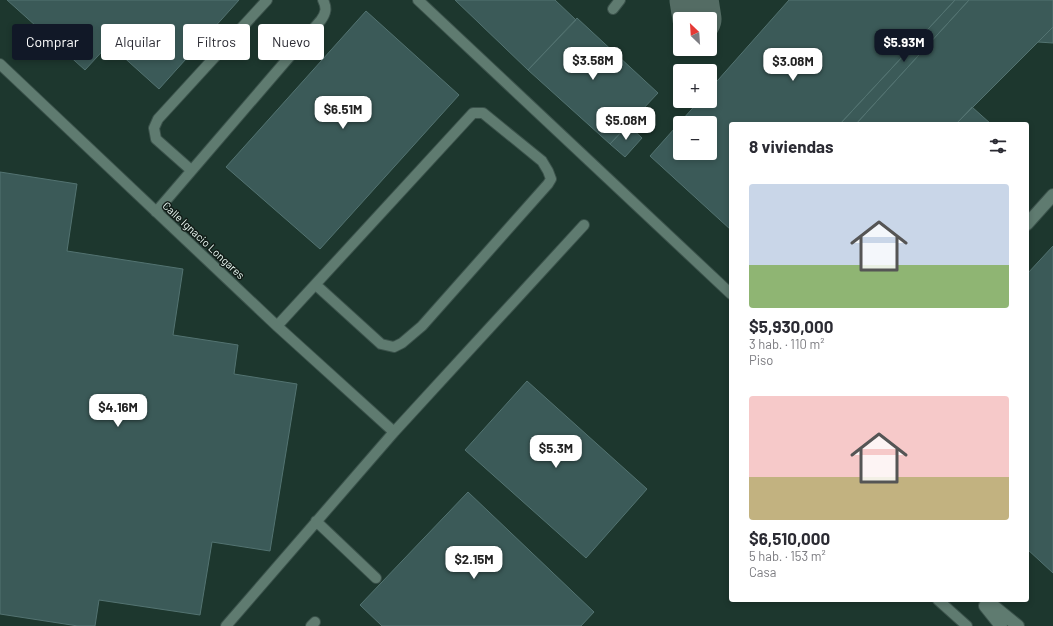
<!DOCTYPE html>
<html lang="es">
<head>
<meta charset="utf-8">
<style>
	body { margin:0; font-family:Barlow,sans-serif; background:#f7f7f7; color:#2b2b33; height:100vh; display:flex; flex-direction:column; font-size:15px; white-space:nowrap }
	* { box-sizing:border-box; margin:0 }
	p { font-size:13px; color:#7c7c81 }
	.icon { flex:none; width:22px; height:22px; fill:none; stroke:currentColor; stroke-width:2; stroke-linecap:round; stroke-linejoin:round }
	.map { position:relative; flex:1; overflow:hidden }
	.drawer { position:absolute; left:729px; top:122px; width:300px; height:480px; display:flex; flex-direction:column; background:#fff; border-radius:4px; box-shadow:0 2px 6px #0003 }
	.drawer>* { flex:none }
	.top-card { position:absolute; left:12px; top:24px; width:380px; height:36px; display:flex; gap:8px }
	.needle { width:26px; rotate:335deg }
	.fabs { position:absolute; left:673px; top:12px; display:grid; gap:8px }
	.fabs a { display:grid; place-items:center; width:44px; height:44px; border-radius:4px; background:#fff; box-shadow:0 2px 6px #0003; font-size:20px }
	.price { position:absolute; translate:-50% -34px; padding:0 9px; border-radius:8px; background:#fff; color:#222; font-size:13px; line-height:26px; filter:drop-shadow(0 1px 2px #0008) }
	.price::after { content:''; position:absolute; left:50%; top:24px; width:12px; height:9px; margin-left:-6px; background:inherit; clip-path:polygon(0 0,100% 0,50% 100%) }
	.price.selected { background:#111827; color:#fff }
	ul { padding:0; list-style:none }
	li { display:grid; align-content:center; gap:8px; height:212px; padding:0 20px }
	li span { display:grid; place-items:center; height:124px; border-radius:4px; color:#555 }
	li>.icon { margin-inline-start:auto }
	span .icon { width:72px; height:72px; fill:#fffc; stroke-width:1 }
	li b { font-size:17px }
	h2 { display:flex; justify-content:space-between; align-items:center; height:48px; padding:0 20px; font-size:17px }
	.tag { padding:0 14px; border-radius:4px; background:#fff; box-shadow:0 2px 6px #0003; font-size:14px; line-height:36px }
	.tag.selected { background:#111827; color:#fff }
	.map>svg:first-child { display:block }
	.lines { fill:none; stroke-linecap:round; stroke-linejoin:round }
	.taxiway { stroke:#546c64; stroke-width:49 }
	.building { fill:#3b5a58; stroke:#537371; fill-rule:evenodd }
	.lane-casing { stroke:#3b524b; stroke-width:12 }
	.street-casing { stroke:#3b524b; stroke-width:14 }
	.lane { stroke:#5f7b70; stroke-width:10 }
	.street { stroke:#5f7b70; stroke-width:12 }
	.labels { text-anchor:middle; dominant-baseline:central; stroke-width:3; stroke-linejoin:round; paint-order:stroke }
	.street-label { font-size:11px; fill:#e8f7f1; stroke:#111c17 }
</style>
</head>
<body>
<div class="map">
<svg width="1053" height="626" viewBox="0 0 1053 626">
	<rect width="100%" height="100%" fill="#1d372e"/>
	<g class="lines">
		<path class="taxiway" d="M694,0L697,19"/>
	</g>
	<path class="building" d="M7,0H239L159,89L109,44L85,70Z
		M455,0H555L576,20L528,70Z
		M789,0H955L840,124H731V230L650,156L699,101H710V89ZM680,123H710V153H680Z
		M955,0H969L856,124H840Z
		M969,0H1053V27L956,124H856Z
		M366,11L459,95L320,249L226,167Z
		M577,18L658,93L610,144L528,70Z
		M1053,27V43L1038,42Z
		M972,107L991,124H956Z
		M628,125L642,138L625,157L610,144Z
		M0,172L77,184L67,251L183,269L173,335L238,345L234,374L297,384L270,551L212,542L200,615L99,600L95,626H78L0,614Z
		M1053,246V573L1027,549V274Z
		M527,381L647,489L586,558L465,450Z
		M468,492L594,612L581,626H382L360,605Z"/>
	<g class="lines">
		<g class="lane-casing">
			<path id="lane" d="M418,0L731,294
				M613,9L620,0
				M0,64L277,326L394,432
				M191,170L156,139L154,128L158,119L267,0
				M156,212L321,20C326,13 327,8 323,0
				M277,326L473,113H483L542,161L548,171L551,179L548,184L422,326L402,343L394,347L381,344L316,285
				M316,521L376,578
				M938,600L967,626
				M226,626L394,432L584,225
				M311,626L315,622"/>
		</g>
		<g class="street-casing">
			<path id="street" d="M1027,224L1053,195
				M986,600L1018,626
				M985,606L1001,626"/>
		</g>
		<use href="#lane" class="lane"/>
		<use href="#street" class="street"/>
	</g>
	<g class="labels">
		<g class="street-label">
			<text transform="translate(204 240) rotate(43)">Calle Ignacio Longares</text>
		</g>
	</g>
</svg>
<div class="fabs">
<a><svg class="needle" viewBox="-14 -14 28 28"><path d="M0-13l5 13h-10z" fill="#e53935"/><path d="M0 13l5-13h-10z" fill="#7c7c81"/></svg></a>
<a>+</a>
<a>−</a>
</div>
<b class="price selected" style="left:904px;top:63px">$5.93M</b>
<b class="price" style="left:593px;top:81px">$3.58M</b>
<b class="price" style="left:793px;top:82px">$3.08M</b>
<b class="price" style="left:343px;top:130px">$6.51M</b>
<b class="price" style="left:626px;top:141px">$5.08M</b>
<b class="price" style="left:118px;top:428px">$4.16M</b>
<b class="price" style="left:556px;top:469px">$5.3M</b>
<b class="price" style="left:474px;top:580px">$2.15M</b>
<div class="top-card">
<a class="tag selected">Comprar</a>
<a class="tag">Alquilar</a>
<a class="tag">Filtros</a>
<a class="tag">Nuevo</a>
</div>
<section class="drawer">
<h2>8 viviendas<svg class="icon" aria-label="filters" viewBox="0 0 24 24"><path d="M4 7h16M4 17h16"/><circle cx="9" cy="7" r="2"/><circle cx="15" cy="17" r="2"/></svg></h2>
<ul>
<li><span style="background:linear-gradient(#c9d6e8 65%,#8fb573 0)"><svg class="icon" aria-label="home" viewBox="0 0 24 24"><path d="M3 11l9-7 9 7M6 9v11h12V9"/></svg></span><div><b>$5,930,000</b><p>3 hab. · 110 m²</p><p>Piso</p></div></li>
<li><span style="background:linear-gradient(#f6c9c9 65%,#c2b280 0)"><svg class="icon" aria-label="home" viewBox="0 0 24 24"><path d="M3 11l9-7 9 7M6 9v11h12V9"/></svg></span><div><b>$6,510,000</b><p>5 hab. · 153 m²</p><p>Casa</p></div></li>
</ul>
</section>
</div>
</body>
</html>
